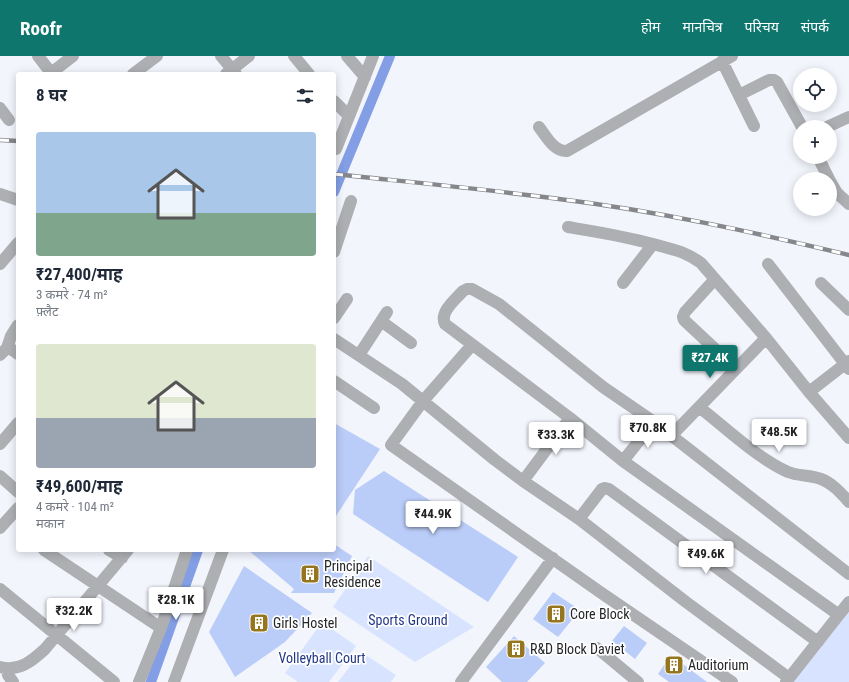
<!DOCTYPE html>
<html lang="hi">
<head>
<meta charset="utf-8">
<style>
	body { margin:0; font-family:"Roboto Condensed","Noto Sans Devanagari",sans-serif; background:#f6f6f7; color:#1f2937; height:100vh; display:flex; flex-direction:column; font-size:15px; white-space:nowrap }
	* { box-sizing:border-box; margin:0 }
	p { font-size:13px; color:#747a83 }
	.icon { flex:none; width:22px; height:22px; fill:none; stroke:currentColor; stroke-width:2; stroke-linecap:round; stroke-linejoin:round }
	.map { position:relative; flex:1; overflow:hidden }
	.sheet { position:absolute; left:16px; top:16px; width:320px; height:480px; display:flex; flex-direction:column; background:#fff; border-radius:4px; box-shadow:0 2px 10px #0003 }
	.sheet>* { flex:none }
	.tools { position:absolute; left:793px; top:12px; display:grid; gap:8px }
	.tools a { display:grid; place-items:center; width:44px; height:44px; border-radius:50%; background:#fff; box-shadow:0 2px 10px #0003; font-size:20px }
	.price { position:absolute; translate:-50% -34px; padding:0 9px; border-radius:4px; background:#fff; color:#222; font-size:13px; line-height:26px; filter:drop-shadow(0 1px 2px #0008) }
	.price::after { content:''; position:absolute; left:50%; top:24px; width:12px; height:9px; margin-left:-6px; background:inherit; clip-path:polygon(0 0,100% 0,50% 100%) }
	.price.active { background:#0f766e; color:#fff }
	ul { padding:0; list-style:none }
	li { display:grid; align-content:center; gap:8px; height:212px; padding:0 20px }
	li span { display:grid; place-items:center; height:124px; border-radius:4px; color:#555 }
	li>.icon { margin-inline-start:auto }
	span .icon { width:72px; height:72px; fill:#fffc; stroke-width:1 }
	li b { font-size:17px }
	h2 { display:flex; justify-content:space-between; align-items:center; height:48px; padding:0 20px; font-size:17px }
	header { display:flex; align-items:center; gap:24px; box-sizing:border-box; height:56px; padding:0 20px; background:#0f766e; color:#fff }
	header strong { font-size:19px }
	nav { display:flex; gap:22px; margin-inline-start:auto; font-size:14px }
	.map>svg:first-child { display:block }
	.green { fill:#d8e4ff }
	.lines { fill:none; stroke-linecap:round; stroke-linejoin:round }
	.canal { stroke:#839ee4; stroke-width:10 }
	.building { fill:#baccf8 }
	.minor { stroke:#adafb2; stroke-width:12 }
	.rail-casing { stroke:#85878c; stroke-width:4.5 }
	.rail { stroke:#fff; stroke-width:3; stroke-dasharray:9; stroke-linecap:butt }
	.labels { text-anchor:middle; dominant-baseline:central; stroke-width:3.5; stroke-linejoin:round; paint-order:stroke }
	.poi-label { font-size:14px; fill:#252629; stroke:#fff; text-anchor:start }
	.park-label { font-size:14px; fill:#223788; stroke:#fff }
</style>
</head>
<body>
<header>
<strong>Roofr</strong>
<nav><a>होम</a><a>मानचित्र</a><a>परिचय</a><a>संपर्क</a></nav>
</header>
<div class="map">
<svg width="849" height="626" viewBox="0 0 849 626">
	<rect width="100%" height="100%" fill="#f2f5fc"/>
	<path class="green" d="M368,500L474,571L415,606L333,551Z
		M849,556V626H793Z
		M322,566L356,590L329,626H298L285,617Z
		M361,596L396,619L391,626H338Z"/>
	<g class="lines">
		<path class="canal" d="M334,136L390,0
			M151,626L198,494"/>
	</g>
	<path class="building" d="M334,367L380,393L334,463Z
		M384,415L518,501L488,546L353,458L355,434Z
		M334,488L352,500L334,537H291L294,533L248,494H334Z
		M244,510L312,557L285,586L235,621L209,576Z
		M553,536L580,554L558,581L533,563Z
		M624,570L647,587L635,603L612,585Z
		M514,580L545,607L527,626H502L486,611Z
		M671,599L707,626H669L658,618Z"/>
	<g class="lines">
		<path class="minor" d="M38,0L52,18
			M221,0L236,18
			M294,0L309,18
			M347,0L365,21
			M722,5L754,70
			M51,17L73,0
			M133,18L157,0
			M226,18L249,0
			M739,39L769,24H774L777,26L802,71
			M334,45L349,60
			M0,52L9,64
			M539,71C546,80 554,96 567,95L732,0
			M827,71L849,61
			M336,93L373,0
			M818,101L829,123
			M830,125L837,137L849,148
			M0,138L18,144
			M568,171C598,176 624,180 653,188C673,194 683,194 701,207L766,282L809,336L849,382
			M334,196L351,145
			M0,208L18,187
			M768,208L849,313
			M623,227L653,188
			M821,227L849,254
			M334,262L347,243
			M381,265L411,287
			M334,283L402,328L495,404L523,425L579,463L686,546L789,622
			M472,289L423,345L391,389L600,536L732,626
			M7,292L11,280L18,269
			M715,293L684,264L683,261L685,256L715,223
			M0,299L7,292L11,293L18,298
			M359,299L387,256
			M334,325L374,352
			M809,336L849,305
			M699,351C726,372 757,402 788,416C798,420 810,419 821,423C832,427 841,437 849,446
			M671,380L766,282
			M0,388L18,367
			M623,405L654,366
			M0,420L18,436
			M523,425L570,362
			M579,463L602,433L605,432L609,433L818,586
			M0,472L18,452
			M44,494L161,572
			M109,494L122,502
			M0,533L114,626
			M839,559L623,405L570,362L445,268C439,256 456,243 463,235L467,233H472L499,248L603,331L654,366L849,518
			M597,592L638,626
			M0,611C19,616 32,605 45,593L128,494
			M7,613L8,619L13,626
			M139,626L161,572L187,494
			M174,626L223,494
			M461,626L553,502
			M786,626L849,546"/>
		<g class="rail-casing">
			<path id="rail" d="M0,84L18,85
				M334,118C409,126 484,133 559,143C657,155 753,176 849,199"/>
		</g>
		<use href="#rail" class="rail"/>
	</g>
	<defs>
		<g id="building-square" transform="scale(1)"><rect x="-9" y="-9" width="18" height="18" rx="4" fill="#95751d" stroke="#fff"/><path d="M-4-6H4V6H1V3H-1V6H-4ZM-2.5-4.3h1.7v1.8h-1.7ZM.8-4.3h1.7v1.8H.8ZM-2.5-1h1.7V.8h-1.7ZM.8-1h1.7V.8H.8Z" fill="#fff"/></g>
	</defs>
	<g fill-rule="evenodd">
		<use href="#building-square" x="310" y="518"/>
		<use href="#building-square" x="556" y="558"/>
		<use href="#building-square" x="259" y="567"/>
		<use href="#building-square" x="516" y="593"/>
		<use href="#building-square" x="674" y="609"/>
	</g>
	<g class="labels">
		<g class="poi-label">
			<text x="324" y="510">Principal<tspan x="324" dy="16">Residence</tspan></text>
			<text x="570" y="558">Core Block</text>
			<text x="273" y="567">Girls Hostel</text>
			<text x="530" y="593">R&amp;D Block Daviet</text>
			<text x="688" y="609">Auditorium</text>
		</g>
		<g class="park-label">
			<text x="408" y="564">Sports Ground</text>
			<text x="322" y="602">Volleyball Court</text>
		</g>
	</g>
</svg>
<div class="tools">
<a><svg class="icon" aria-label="locate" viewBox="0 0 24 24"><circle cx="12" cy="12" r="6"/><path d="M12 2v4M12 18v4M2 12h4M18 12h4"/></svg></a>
<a>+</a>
<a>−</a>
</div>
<b class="price active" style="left:710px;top:323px">₹27.4K</b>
<b class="price" style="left:648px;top:393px">₹70.8K</b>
<b class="price" style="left:779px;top:397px">₹48.5K</b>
<b class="price" style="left:556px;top:400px">₹33.3K</b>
<b class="price" style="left:433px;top:479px">₹44.9K</b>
<b class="price" style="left:706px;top:519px">₹49.6K</b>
<b class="price" style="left:176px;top:565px">₹28.1K</b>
<b class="price" style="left:74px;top:576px">₹32.2K</b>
<section class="sheet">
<h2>8 घर<svg class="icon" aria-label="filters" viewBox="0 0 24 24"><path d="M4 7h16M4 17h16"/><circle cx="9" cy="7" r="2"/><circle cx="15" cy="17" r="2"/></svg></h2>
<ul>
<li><span style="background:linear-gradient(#a9c7e8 65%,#7fa58c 0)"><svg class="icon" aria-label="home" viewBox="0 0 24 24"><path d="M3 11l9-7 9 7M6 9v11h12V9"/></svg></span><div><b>₹27,400/माह</b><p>3 कमरे · 74 m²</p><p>फ़्लैट</p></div></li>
<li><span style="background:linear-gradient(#dfe7d0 60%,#9aa5b1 0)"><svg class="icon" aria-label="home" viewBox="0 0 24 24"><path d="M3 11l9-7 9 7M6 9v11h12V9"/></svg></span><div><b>₹49,600/माह</b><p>4 कमरे · 104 m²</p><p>मकान</p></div></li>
</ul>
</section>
</div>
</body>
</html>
